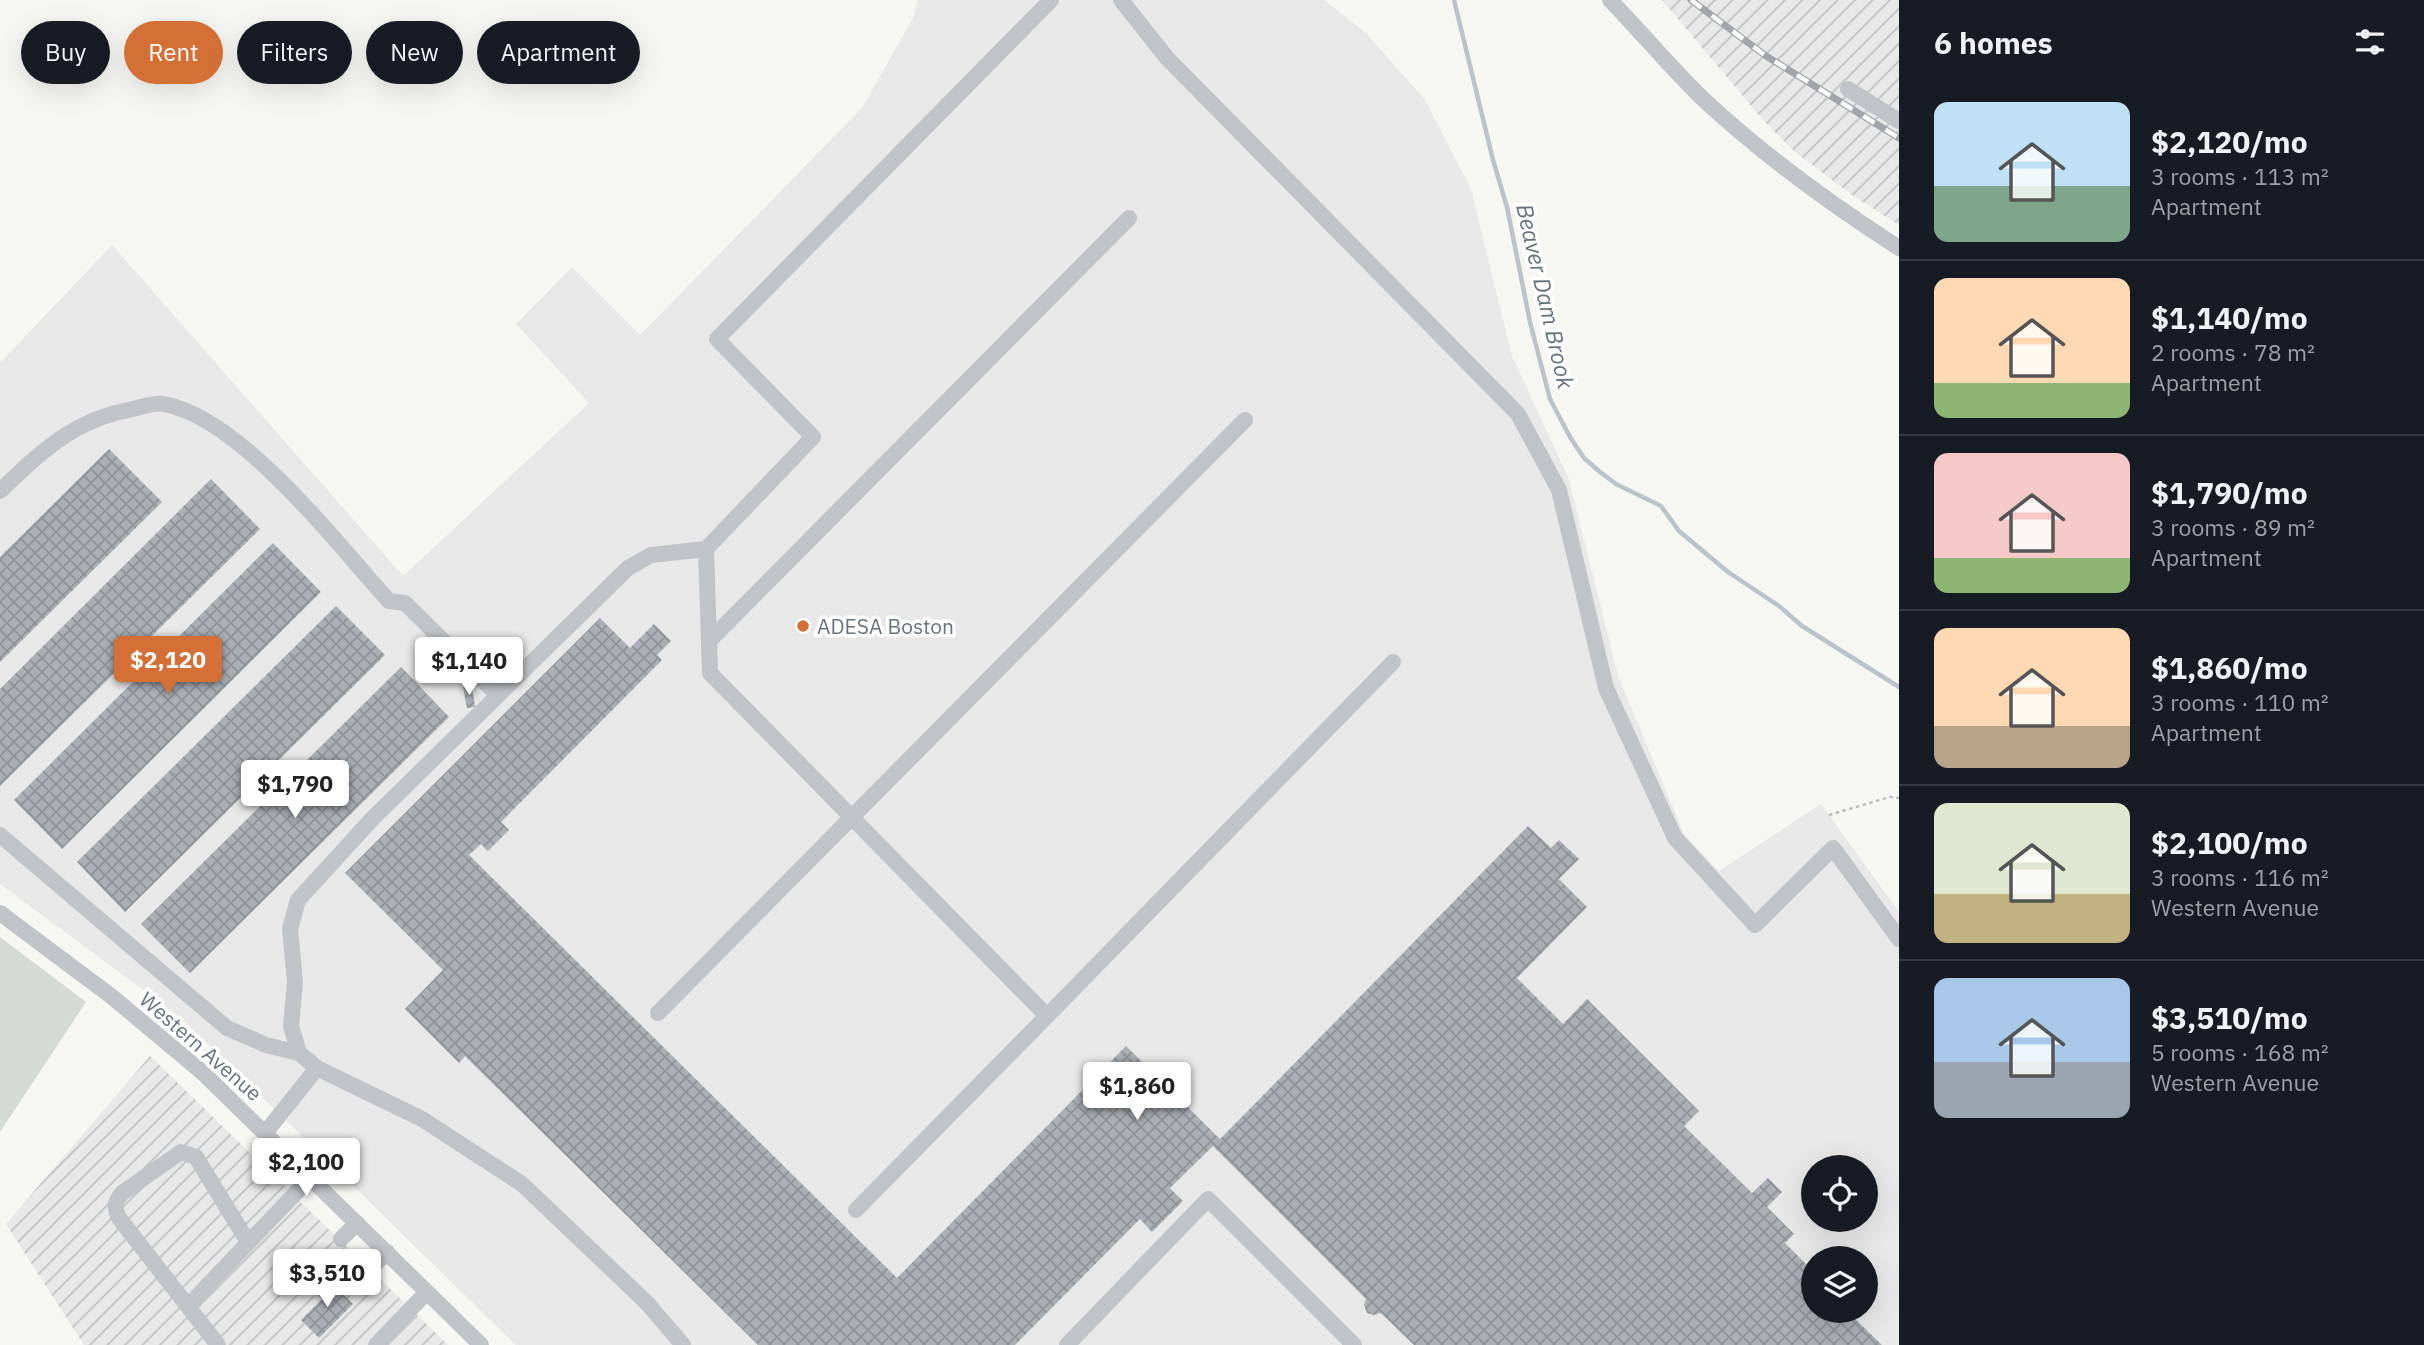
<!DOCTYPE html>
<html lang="en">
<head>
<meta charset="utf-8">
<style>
	body { margin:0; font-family:"IBM Plex Sans",sans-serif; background:#242831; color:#f1f3f6; height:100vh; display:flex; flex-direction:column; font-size:26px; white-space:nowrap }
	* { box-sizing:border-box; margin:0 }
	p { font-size:23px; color:#9ea1a6 }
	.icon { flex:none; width:38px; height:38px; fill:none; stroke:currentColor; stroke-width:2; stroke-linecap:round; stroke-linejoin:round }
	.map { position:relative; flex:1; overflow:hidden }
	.drawer { display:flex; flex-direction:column; background:#171b24; width:525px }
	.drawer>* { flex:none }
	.banner { position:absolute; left:21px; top:21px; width:665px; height:63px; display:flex; gap:14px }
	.buttons { position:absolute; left:1801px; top:1155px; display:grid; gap:14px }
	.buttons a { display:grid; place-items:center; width:77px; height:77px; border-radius:50%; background:#171b24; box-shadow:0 7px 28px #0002; font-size:35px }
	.price { position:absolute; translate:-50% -60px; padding:0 16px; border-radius:7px; background:#fff; color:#222; font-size:23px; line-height:46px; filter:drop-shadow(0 2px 4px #0008) }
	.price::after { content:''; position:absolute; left:50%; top:42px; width:21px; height:16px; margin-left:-10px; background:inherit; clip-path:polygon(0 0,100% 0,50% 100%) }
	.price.active { background:#d47036; color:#fff }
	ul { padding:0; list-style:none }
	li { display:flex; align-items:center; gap:21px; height:175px; padding:0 35px }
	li+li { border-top:2px solid #363941 }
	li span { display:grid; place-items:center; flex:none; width:196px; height:140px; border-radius:14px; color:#555 }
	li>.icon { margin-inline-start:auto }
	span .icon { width:84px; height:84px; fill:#fffc; stroke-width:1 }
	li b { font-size:30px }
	h2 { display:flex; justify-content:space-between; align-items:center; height:84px; padding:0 35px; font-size:30px }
	.pill { padding:0 24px; border-radius:32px; background:#171b24; box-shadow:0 7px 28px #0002; font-size:24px; line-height:63px }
	.pill.active { background:#d47036; color:#fff }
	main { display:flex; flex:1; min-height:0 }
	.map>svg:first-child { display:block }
	.built { fill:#e7e8e7; fill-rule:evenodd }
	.industrial { fill:url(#industrial-furrows) }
	.park { fill:#d5dbd3 }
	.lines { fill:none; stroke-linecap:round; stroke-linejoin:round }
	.stream { stroke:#bac3c9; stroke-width:4.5 }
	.building { fill:url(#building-cross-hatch) }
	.path { stroke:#babcbf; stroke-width:2.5; stroke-dasharray:3.5 3.5; stroke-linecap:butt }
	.minor { stroke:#c0c3c7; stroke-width:16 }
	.rail-casing { stroke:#a2a6ac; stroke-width:7 }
	.rail { stroke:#fff; stroke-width:4.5; stroke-dasharray:13; stroke-linecap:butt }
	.poi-dot { fill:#d47036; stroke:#fff; stroke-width:2.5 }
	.labels { text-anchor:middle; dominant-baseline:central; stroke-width:7; stroke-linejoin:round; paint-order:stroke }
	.poi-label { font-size:21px; fill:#687382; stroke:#fff; text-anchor:start }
	.street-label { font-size:21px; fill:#687382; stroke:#fff }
	.water-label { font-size:23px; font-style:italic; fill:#63737e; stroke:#fff }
</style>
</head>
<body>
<main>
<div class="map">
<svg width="1899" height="1345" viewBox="0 0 1899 1345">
	<defs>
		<pattern id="industrial-furrows" width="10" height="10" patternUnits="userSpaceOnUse" patternTransform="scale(1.75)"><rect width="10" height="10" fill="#e7e8e7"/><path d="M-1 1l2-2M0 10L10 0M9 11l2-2" fill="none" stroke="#bfc0c1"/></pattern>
		<pattern id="building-cross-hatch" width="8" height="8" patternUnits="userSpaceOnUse" patternTransform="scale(1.75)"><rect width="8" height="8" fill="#aaafb6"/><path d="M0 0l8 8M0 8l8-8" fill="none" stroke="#8e9399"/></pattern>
	</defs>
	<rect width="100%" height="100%" fill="#f6f6f3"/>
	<path class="built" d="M918,0H1324L1366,33L1425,100L1471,189L1512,356L1568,477L1618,676L1684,834L1719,871L1821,804L1899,912V1345H516L180,1017L0,884V363L112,245L403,576L589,403L516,324L572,267L640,335L862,108L913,18ZM1813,1167H1866V1220H1813ZM1813,1258H1866V1311H1813Z"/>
	<path class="industrial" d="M1662,0H1899V225L1849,193L1794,151L1763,120Z
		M150,1056L448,1345H84L6,1224Z"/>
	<path class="park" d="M0,937L86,1002L0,1132Z"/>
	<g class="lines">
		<path class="stream" d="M1454,0L1493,160L1507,207L1530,322L1550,399L1570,437L1584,458L1600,472L1616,484L1661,506L1679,531L1728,572L1779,606L1802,626L1899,687"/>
	</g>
	<path class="building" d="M109,449L162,502L0,662V557Z
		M211,479L260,529L0,786V689Z
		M273,543L321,592L62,849L14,800Z
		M336,606L385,655L125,912L77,862Z
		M600,618L630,648L654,624L671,641L657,655L662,660L501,822L509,830L488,851L481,844L469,855L897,1278L1126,1046L1220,1139L1528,826L1551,848L1559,840L1579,859L1559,879L1587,907L1517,978L1563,1024L1587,999L1699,1111L1684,1126L1752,1193L1768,1178L1782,1192L1767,1207L1794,1234L1785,1243L1813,1271V1311H1847L1882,1345H1414L1381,1313L1374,1315L1367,1313L1364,1305L1366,1299L1213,1146L1170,1188L1183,1201L1152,1232L1140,1219L1015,1345H758L465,1056L459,1063L405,1009L443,970L345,873Z
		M401,667L449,717L190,973L141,924Z
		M472,686L475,707L467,708L463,687Z
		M328,1279L353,1304L319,1338L301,1320L322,1299L314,1292Z"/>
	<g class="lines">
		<path class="path" d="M1829,815L1890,797L1899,798"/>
		<path class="minor" d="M1121,0L1167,58L1518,414L1559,490L1606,688L1675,838L1755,925L1833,848L1899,939
			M1610,0C1641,32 1670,67 1702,98C1763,155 1829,203 1899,248
			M1848,89L1899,121
			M0,491C42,451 73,420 133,409C142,407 155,402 164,404C241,418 336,543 389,601L405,603L498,695
			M706,549L710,673L1047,1016L1393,662
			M709,641L1129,218
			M0,835L227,1028L266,1045L299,1053
			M0,913L111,996L202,1072L481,1345
			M658,1013L1245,420
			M317,1068L422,1119L522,1184L647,1303L683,1345
			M266,1132L317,1068L299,1053L291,1026L295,982L290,929L298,900L373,818L628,568L651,555L706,549L813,437L717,339L1051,0
			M856,1210L1047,1016
			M341,1239L357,1223
			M371,1268L387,1252
			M188,1306L311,1177
			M218,1345L119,1218C114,1207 114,1203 122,1193L181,1152L196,1157L248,1242
			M376,1345L427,1292
			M1067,1345L1208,1199L1354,1345"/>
		<g class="rail-casing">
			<path id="rail" d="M1691,0L1766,56L1899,138"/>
		</g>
		<use href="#rail" class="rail"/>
	</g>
	<circle class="poi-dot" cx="803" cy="626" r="7"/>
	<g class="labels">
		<g class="poi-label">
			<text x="817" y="626">ADESA Boston</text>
		</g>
		<g class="street-label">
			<text transform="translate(201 1046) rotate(41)">Western Avenue</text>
		</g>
		<g class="water-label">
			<text transform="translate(1546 296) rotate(77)">Beaver Dam Brook</text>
		</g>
	</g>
</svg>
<div class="buttons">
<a><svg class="icon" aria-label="locate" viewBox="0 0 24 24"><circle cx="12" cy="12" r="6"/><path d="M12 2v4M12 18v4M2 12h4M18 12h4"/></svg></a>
<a><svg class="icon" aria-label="layers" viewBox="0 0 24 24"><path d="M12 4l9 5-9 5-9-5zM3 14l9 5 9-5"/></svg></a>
</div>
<b class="price active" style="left:168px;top:696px">$2,120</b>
<b class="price" style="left:469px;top:697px">$1,140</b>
<b class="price" style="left:295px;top:820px">$1,790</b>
<b class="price" style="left:1137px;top:1122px">$1,860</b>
<b class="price" style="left:306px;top:1198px">$2,100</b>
<b class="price" style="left:327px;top:1309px">$3,510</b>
<div class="banner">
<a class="pill">Buy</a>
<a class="pill active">Rent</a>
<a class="pill">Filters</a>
<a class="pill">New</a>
<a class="pill">Apartment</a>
</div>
</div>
<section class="drawer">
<h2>6 homes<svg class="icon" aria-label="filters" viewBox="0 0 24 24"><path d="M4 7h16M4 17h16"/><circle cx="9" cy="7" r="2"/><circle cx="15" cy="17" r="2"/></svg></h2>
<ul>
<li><span style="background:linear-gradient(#bfe0f5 60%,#7fa58c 0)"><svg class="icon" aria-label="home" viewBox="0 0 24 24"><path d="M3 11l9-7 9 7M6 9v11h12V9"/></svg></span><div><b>$2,120/mo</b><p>3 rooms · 113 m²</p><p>Apartment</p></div></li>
<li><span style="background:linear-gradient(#ffd9b3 75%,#8fb573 0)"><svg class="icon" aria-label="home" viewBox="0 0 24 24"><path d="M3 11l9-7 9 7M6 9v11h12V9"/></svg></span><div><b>$1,140/mo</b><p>2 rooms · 78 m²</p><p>Apartment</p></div></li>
<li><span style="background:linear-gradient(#f6c9c9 75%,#8fb573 0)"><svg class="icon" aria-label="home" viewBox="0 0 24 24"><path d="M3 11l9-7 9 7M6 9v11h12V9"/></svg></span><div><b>$1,790/mo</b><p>3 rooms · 89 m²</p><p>Apartment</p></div></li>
<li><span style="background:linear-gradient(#ffd9b3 70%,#b9a48a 0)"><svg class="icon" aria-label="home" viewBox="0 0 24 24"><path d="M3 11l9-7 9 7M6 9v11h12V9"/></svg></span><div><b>$1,860/mo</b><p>3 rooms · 110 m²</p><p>Apartment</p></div></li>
<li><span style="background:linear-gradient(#dfe7d0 65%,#c2b280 0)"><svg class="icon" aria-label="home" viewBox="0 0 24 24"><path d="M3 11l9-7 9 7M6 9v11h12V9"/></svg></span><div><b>$2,100/mo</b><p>3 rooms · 116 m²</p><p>Western Avenue</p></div></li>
<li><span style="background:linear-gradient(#a9c7e8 60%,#9aa5b1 0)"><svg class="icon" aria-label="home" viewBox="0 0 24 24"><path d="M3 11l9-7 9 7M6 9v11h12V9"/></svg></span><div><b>$3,510/mo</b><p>5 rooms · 168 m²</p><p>Western Avenue</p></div></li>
</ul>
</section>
</main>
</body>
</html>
